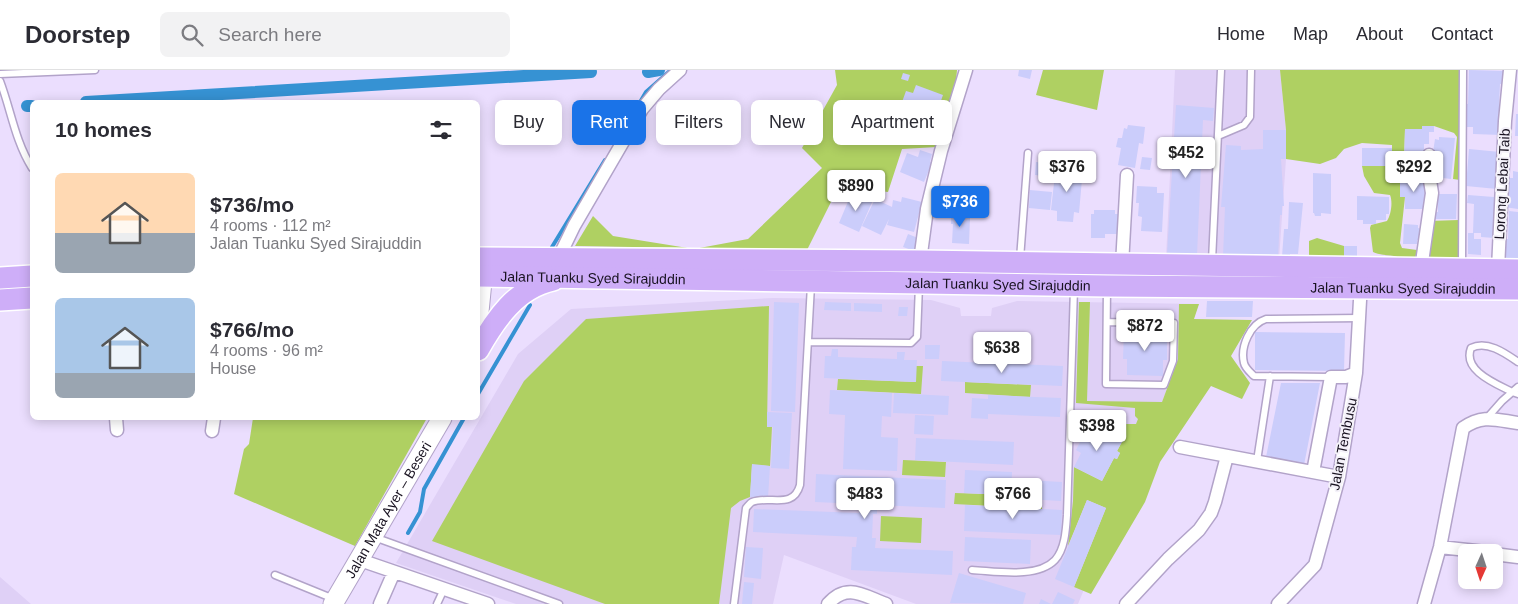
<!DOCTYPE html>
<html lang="en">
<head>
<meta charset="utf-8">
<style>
	body { margin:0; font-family:Helvetica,sans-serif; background:#f2f2f3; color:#2b2b33; height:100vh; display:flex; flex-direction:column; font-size:19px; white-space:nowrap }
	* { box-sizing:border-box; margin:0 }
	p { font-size:16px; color:#7c7c81 }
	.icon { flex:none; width:28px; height:28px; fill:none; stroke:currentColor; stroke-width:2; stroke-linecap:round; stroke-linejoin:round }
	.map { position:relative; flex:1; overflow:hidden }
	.panel { position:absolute; left:30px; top:30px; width:450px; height:320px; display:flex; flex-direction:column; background:#fff; border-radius:8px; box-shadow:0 2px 12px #0003 }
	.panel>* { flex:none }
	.top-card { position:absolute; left:495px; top:30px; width:475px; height:45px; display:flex; gap:10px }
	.needle { width:32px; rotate:183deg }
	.tools { position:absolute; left:1458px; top:474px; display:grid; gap:10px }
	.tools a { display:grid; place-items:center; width:45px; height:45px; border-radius:8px; background:#fff; box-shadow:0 2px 12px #0003; font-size:25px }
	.price { position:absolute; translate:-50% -42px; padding:0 11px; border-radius:5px; background:#fff; color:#222; font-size:16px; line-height:32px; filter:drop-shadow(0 1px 2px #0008) }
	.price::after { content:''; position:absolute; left:50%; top:30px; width:15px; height:11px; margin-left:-8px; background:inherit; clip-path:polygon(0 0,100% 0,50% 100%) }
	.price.selected { background:#1a73e8; color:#fff }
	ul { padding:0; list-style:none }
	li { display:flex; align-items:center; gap:15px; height:125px; padding:0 25px }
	li span { display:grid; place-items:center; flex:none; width:140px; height:100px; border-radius:8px; color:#555 }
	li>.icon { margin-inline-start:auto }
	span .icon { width:60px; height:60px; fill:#fffc; stroke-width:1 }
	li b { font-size:21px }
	h2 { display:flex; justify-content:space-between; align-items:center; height:60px; padding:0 25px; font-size:21px }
	.tag { padding:0 18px; border-radius:8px; background:#fff; box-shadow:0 2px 12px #0003; font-size:18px; line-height:45px }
	.tag.selected { background:#1a73e8; color:#fff }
	header { display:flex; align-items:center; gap:30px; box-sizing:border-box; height:70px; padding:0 25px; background:#fff; border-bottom:1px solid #e1e1e2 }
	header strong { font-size:24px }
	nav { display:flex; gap:28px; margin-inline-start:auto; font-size:18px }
	.search { width:350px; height:45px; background:#f2f2f3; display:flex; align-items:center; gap:12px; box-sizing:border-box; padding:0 18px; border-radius:8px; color:#7c7c81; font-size:19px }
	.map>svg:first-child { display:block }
	.built { fill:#dfd0f6 }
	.green { fill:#afd062 }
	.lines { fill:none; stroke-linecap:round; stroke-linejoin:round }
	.stream { stroke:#3692d3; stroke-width:4 }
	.canal { stroke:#3692d3; stroke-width:12 }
	.building { fill:#cbcdfb }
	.service-casing { stroke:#b2a3c9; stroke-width:9 }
	.minor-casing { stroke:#b2a3c9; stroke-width:15 }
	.secondary-casing { stroke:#b2a3c9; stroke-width:21 }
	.trunk-casing { stroke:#fff; stroke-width:24 }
	.service { stroke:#fff; stroke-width:6 }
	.minor { stroke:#fff; stroke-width:12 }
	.secondary { stroke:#fff; stroke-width:19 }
	.trunk { stroke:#ceaef8; stroke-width:21 }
	.labels { text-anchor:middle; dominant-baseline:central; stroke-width:4; stroke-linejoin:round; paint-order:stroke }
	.street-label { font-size:14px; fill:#191321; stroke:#f4f1f9 }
</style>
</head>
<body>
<header>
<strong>Doorstep</strong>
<div class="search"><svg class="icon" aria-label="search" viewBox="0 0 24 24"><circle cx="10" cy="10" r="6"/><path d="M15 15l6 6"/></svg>Search here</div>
<nav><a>Home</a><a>Map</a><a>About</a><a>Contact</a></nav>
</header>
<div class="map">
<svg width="1518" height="534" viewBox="0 0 1518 534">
	<rect width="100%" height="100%" fill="#ebdefe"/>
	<path class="built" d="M1175,0H1280L1286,60V89L1279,190L1166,188Z
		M773,228L931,230L960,238L961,246H991L992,238L1017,231L1199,234L1162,332L1078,534H916L784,485L773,534H516L396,493L518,284L571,239Z
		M0,507L31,534H0Z"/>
	<path class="green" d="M835,0H957L956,11L937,77L902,79L888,122L839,116L807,180L575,176L593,146L613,166L694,179L748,169L822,98L802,78L837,15Z
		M1043,0H1104L1097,40L1036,25Z
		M1280,0H1460V110L1453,109L1457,67L1454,63L1434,56H1422V59H1405L1404,94L1405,109H1400V127H1405L1400,173L1402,178L1417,180L1414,193C1406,192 1401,188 1394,186C1387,185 1379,185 1373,182L1370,158L1371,155L1387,151C1391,145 1393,132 1390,125L1374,123L1364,106L1362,96H1392V75L1362,73L1344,79L1336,88L1320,94L1286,89V60Z
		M1459,150V192L1426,191L1429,151Z
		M1317,168L1344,176V189L1309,188V171Z
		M1079,232H1090L1087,331L1162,332L1178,289L1179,234H1199L1194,249L1252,250L1231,286L1250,313L1242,329L1211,316L1160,392L1145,432L1091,524L1074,517L1106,438L1087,430L1068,476L1073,431L1074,397L1102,411L1114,388L1117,389L1120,383L1117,381L1123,370L1099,358L1102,354H1136L1138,349L1135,346V338L1076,333Z
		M769,236L767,356L772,357L770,396L752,395L750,427L740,431L731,438L719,534H605L432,471L524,311L586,249Z
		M916,296H923L921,324L837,320L838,309L915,312Z
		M965,312L1031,315L1030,327L965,323Z
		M253,348H427L355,476L234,424L244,379L249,374Z
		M903,390L946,392L945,407L902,405Z
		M1020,415H1027V429L1042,430V439L1019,438Z
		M955,423L1011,425V437L954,434Z
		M881,446L922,448L921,473L880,471Z"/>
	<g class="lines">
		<path class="stream" d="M639,34L646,22L671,0
			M552,177L605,90
			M478,324L530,235
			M408,463L420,442L424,419L464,348"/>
		<path class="canal" d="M648,2L659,0
			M86,32L591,2
			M27,36H32"/>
	</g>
	<path class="building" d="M1019,0H1032L1030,9L1018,6Z
		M1469,0L1503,1V14H1500L1499,35L1502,36L1501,65L1473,64V57H1465L1466,34H1468Z
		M903,3L910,5L908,11L901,9Z
		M916,15L943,25L936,45L902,32L906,21L913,23Z
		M1176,35L1214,38L1213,51L1203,50L1197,185L1167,184Z
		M1516,44H1518V66H1515Z
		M1128,55L1145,57L1143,74L1139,73L1135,98L1118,95L1121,78L1116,77L1118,68H1122L1124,58L1127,59Z
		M1422,56H1434V62H1429V74H1424V95L1404,94L1405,59H1422Z
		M1263,60H1286V89H1281L1284,136H1282V145H1280L1278,189L1223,186L1225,137H1221L1226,75L1241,76V80L1263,79Z
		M1439,67L1455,68L1451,109L1435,107L1437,82H1433L1435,69L1439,70Z
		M1362,78H1392V96H1362Z
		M1469,79L1500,82L1497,119L1466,116Z
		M920,80L932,84L930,92L932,93L924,112L900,102L907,83L918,87Z
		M1142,87L1152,88L1150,100L1140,99Z
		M1036,92L1054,94L1053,107L1035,105Z
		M1055,96L1083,98L1079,143L1074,142L1073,152L1057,151V141L1051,140L1054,113L1071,114V109L1054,107Z
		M1513,101L1518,102V139L1504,137L1507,108H1513Z
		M1313,103L1331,104V144L1321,143V146H1315L1314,143H1313Z
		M1400,109H1424V116H1429V131H1424V139H1405V127H1400Z
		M1137,116L1157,117V123H1164L1162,162L1141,161L1142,147L1138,146L1139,133H1136Z
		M1030,120L1052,122L1050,140L1029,138Z
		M852,122L873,130L859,162L839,153Z
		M1438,124H1457L1456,149H1435V142H1438Z
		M1468,125L1494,127V133H1496L1494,168L1481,167V163H1473L1474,134L1467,133Z
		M1357,126L1389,127V144H1386V150H1376V154H1363V150H1357Z
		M902,127L922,132L914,162L887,155L889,149L881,165L862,156L875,129L892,137L893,130L901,132Z
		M1289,132L1303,133L1298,184H1290V188L1282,187L1284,159H1288Z
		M1094,140H1115V144H1118L1117,164H1105V168H1091V144H1094Z
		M1509,141L1518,142V189L1503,188L1504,169H1508Z
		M951,142H963V147L970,148L969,174L952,173L953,154H951Z
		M1404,154L1418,155V158L1422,159V170H1417V174H1403Z
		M1468,163H1474V169H1481V185L1468,184Z
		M908,164L918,168L914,181L903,177Z
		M1344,176H1357V189H1344Z
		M1207,231H1253L1252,247H1206Z
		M774,232L799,233L795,342L771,341Z
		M825,232L851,233V241L824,240Z
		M854,233L882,234V242L854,241Z
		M899,237H908L907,246H898Z
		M1124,260L1167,261V290H1163V306L1127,305V289H1123Z
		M1255,262L1345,263L1344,301L1255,300Z
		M925,275H940L939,289H925Z
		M832,279H838V287L897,289V282H905L904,290H917L916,312L824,308L825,286H831Z
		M942,291L1063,296L1062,316L941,311Z
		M1281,313H1320L1304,395L1266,387Z
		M830,320L892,323L891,347L882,346L881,367L898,368L897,401L843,399L845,345L829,344Z
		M894,323L949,326L948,345L893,343Z
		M988,325L1061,328L1060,347L988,344V349L971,348L972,328L988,329Z
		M767,342L792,343L789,399L771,398L773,357H767Z
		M915,345L934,346L933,365L914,364Z
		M1089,354L1123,370L1117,381L1120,383L1117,389L1114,388L1102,411L1074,397L1081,383L1076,380Z
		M916,368L1014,372L1013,395L915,390Z
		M752,394L770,396L768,428L750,427Z
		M965,400L1012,402L1011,425L964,423Z
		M816,404L946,410L945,438L877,435V444H873L872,468H876L875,478L953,481L952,505L851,500L852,477H856L857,467L753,462L754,439L859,443V434L815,432Z
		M1027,410L1062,412L1061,431L1026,429Z
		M1087,430L1106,438L1074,517L1055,509Z
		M965,435L1062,440L1061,465L964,461Z
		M965,467L1031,470L1030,494L964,491Z
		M746,477L763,478L761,509L744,507Z
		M959,503L1026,523L1023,534L950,533Z
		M744,512L754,513L752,534H742Z
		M1058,522L1075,530L1073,534H1052Z
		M1041,529L1051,534H1039Z"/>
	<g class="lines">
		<g class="service-casing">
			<path id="service" d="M0,4L95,0
				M0,11C11,40 15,71 32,98
				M1218,66L1244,55L1250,47L1251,0
				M1020,189L1028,83
				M1212,191L1221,0
				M1462,195L1463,0
				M1107,252L1174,253L1173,291L1164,315L1106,314L1107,218
				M808,272L911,273L917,267L919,215
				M1518,292C1505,283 1487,270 1471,278C1462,301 1497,314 1512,322L1518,324
				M1331,307L1254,306C1250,302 1245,298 1244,293C1240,277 1250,254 1266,249L1360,248
				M1487,348L1502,331L1518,317
				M1257,391L1270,306
				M374,467L559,534
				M972,500C995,501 1037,509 1055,490C1065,479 1066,460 1067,445L1074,218
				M275,505L334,529
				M437,534L444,519
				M734,534L746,438C748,436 750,433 752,432C770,425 793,440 800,415L811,215"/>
		</g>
		<g class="minor-casing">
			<path id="minor" d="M558,189L574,156L642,39L659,19L680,0
				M920,191L927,139L941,81L966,0
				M1122,195L1127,105
				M1421,199L1432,123L1428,98L1429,85
				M1498,199L1505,51L1510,0
				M116,348L117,360
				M212,361L214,348
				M1180,377L1339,407
				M1313,402L1331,307H1346L1356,303
				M1440,477L1485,482
				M1494,484L1518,487
				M360,490L488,534
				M380,534L394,502
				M828,534C847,512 864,526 886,534
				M1126,534L1168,489L1199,460L1211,443L1215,432L1227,386
				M1278,534L1315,495L1339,407L1356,303L1361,212
				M1424,534L1440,477L1463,358C1483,344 1496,350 1518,353"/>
		</g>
		<g class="secondary-casing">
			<g id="secondary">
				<path d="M478,252L484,191"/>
				<path id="s1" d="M333,534L442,348"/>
			</g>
		</g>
		<g class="trunk-casing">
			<g id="trunk">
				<path d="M478,188L920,191L1518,200"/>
				<path id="s2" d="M478,206L1107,216L1518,219"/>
				<path d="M0,208L32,206"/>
				<path d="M0,230L32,228"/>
				<path d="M478,280C495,250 516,218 553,210"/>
			</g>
		</g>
		<use href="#service" class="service"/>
		<use href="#minor" class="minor"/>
		<use href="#secondary" class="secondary"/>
		<use href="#trunk" class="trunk"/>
	</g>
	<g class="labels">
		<g class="street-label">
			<text transform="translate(1502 114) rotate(-87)">Lorong Lebai Taib</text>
			<text stroke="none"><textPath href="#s2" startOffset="115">Jalan Tuanku Syed Sirajuddin</textPath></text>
			<text stroke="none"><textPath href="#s2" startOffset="520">Jalan Tuanku Syed Sirajuddin</textPath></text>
			<text stroke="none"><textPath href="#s2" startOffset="925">Jalan Tuanku Syed Sirajuddin</textPath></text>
			<text transform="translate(1343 374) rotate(-79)">Jalan Tembusu</text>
			<text stroke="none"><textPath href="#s1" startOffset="109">Jalan Mata Ayer – Beseri</textPath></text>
		</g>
	</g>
</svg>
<div class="tools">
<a><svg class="needle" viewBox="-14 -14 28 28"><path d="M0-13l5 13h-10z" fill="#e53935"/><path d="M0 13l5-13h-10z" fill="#7c7c81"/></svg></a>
</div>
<b class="price" style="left:1186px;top:109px">$452</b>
<b class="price" style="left:1067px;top:123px">$376</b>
<b class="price" style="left:1414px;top:123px">$292</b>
<b class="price" style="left:856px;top:142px">$890</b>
<b class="price selected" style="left:960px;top:158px">$736</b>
<b class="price" style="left:1145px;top:282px">$872</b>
<b class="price" style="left:1002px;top:304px">$638</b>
<b class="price" style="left:1097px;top:382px">$398</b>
<b class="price" style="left:865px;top:450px">$483</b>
<b class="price" style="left:1013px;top:450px">$766</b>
<div class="top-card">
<a class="tag">Buy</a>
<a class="tag selected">Rent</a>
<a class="tag">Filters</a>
<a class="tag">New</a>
<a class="tag">Apartment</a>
</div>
<section class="panel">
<h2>10 homes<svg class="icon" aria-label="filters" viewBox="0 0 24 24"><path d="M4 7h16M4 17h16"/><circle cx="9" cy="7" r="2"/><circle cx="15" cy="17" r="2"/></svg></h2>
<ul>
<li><span style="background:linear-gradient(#ffd9b3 60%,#9aa5b1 0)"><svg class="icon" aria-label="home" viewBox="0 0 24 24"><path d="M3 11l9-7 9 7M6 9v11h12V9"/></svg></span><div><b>$736/mo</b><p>4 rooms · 112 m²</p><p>Jalan Tuanku Syed Sirajuddin</p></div></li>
<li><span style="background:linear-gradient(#a9c7e8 75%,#9aa5b1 0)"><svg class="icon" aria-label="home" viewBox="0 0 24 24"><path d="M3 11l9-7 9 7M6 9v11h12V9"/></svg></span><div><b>$766/mo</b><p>4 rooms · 96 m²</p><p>House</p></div></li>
</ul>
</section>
</div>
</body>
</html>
